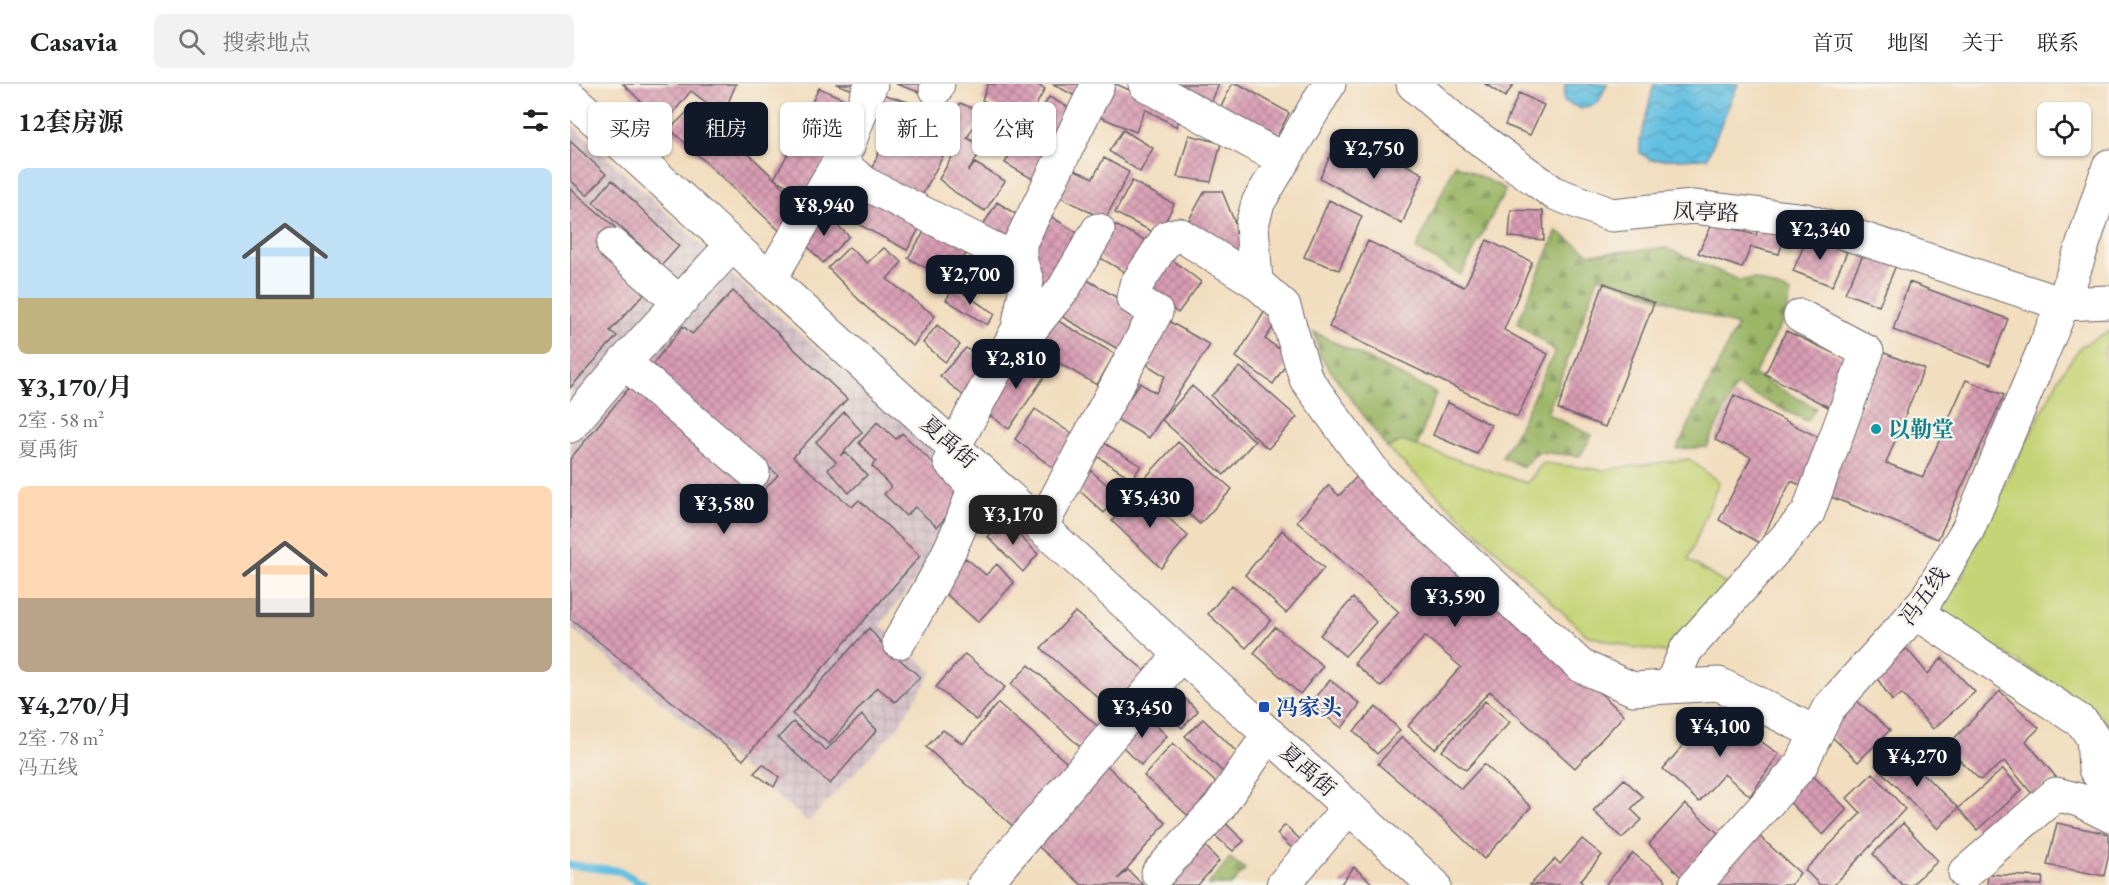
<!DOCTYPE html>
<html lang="zh">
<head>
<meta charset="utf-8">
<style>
	body { margin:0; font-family:"EB Garamond","Noto Serif SC",serif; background:#f2f2f2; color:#202124; height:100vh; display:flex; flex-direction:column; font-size:22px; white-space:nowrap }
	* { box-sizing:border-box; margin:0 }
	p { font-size:20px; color:#757577 }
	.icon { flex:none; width:33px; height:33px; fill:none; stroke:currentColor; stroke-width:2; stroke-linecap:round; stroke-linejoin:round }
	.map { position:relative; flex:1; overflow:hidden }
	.sheet { display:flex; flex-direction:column; background:#fff; width:570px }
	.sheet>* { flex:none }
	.hud { position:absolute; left:18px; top:18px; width:570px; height:54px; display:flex; gap:12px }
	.controls { position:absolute; left:1467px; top:18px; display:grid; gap:12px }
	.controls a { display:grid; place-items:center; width:54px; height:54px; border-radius:9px; background:#fff; box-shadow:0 2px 4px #0004; font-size:30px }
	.price { position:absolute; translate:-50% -51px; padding:0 14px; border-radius:12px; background:#111827; color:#fff; font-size:20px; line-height:39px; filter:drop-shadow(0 2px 3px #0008) }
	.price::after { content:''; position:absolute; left:50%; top:36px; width:18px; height:14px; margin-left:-9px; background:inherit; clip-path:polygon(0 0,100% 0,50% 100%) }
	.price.selected { background:#222; color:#fff }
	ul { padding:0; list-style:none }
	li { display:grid; align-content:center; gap:12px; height:318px; padding:0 18px }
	li span { display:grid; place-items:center; height:186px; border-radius:9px; color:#555 }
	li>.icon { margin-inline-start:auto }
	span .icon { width:108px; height:108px; fill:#fffc; stroke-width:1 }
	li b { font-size:26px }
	h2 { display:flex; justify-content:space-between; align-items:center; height:72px; padding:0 18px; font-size:26px }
	.pill { padding:0 21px; border-radius:9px; background:#fff; box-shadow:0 2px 4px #0004; font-size:21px; line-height:54px }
	.pill.selected { background:#111827; color:#fff }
	header { display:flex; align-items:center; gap:36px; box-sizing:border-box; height:84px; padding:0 30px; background:#fff; border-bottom:2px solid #e0e0e0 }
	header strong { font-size:28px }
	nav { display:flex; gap:33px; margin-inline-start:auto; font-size:21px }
	.search { width:420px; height:54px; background:#f2f2f2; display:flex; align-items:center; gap:15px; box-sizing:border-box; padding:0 21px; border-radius:9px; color:#757577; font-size:22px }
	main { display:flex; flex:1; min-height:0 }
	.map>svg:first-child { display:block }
	.industrial { fill:url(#industrial-grid) }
	.green { fill:#c5d476; stroke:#747b58; stroke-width:1.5 }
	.forest { fill:url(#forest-firs); stroke:#5f6c51; stroke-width:1.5 }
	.water { fill:url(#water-waves); stroke:#43718e; stroke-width:1.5 }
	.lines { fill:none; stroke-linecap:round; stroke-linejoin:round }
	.stream { stroke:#64c0e2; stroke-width:8 }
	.building { fill:url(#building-cross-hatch) }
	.minor-casing { stroke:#6b6369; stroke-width:35 }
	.major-casing { stroke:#6b6369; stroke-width:35 }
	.minor { stroke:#fff; stroke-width:33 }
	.major { stroke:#fff; stroke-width:33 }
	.culture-dot { fill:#0f9aa8; stroke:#f7f3e8; stroke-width:2 }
	.transit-dot { fill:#1a4fb4; stroke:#f7f3e8; stroke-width:2 }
	.labels { text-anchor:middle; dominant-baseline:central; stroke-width:4.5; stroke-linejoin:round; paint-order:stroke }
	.street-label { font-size:22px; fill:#22223b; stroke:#f7f3e8 }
	.culture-label { font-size:22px; font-weight:bold; fill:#0d838f; stroke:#f7f3e8; text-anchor:start }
	.transit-label { font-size:22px; font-weight:bold; fill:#164399; stroke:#f7f3e8; text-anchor:start }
</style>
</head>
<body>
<header>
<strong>Casavia</strong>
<div class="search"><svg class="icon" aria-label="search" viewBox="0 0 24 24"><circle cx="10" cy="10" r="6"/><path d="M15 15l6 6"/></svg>搜索地点</div>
<nav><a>首页</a><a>地图</a><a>关于</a><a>联系</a></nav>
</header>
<main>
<section class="sheet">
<h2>12套房源<svg class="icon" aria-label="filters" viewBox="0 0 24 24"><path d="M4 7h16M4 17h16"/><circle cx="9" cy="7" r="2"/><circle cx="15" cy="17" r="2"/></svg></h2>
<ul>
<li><span style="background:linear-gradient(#bfe0f5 70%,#c2b280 0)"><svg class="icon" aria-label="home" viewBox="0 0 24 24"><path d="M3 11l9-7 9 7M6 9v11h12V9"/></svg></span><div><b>¥3,170/月</b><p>2室 · 58 m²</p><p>夏禹街</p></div></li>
<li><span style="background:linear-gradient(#ffd9b3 60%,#b9a48a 0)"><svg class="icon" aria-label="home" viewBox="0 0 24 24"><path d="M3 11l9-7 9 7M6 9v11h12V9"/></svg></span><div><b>¥4,270/月</b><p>2室 · 78 m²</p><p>冯五线</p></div></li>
</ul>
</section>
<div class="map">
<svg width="1539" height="801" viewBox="0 0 1539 801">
	<defs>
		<pattern id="industrial-grid" width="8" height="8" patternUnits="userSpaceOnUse" patternTransform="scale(1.5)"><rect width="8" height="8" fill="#d2bdc6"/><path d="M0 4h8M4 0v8" fill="none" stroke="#b4a2ab"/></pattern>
		<pattern id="forest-firs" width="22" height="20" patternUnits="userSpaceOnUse" patternTransform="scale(1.5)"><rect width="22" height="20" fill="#9cb667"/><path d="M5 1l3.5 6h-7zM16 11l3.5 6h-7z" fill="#7f9456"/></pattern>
		<pattern id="water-waves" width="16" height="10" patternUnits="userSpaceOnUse" patternTransform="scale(1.5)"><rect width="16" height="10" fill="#64c0e2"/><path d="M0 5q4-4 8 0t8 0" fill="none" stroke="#529cb8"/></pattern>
		<pattern id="building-cross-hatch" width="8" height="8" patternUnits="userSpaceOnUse" patternTransform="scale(1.5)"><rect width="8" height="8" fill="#da9db4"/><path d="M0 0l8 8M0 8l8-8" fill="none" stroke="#b08094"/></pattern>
	</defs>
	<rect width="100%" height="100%" fill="#f7f3e8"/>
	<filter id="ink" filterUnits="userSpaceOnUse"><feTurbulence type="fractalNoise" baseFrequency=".0167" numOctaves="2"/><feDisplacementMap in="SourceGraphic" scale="12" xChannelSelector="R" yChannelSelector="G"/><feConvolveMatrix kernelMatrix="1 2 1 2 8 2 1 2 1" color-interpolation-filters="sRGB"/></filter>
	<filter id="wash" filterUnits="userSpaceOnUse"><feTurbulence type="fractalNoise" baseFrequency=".008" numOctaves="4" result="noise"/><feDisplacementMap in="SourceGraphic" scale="24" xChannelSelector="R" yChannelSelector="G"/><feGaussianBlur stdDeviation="1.35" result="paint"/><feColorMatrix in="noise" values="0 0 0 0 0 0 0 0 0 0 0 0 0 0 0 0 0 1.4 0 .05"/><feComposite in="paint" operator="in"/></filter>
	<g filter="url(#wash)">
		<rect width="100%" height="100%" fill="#f2ddbe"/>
		<path class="industrial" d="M0,39L139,168L0,322Z
			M157,187L414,409L310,541L362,588L328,643L238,738L0,543V357Z"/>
		<path class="green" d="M1539,247V260L1534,268L1539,290V642L1524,625L1366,527L1392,492L1432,405L1491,290L1511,262Z
			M832,357L957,399L973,379L1034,386L1119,375L1149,398L1118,476L1157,501L1096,568L1060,563L1017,551L817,364Z"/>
		<path class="forest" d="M885,80L936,105L891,191L846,165Z
			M987,147L1021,170L1096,164L1169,196L1184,195L1221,209L1215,233L1184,291L1246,324L1237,337L1166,302L1137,363L1107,365L1167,242L1029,192L977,330L1022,351L1010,372L968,368L953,383L932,373L947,347L985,267L947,239Z
			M744,248L866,309L847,362L832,357L817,364L750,272Z
			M660,774L675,785L661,801H638Z"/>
		<path class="water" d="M995,0H1037L1028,19L1011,25L994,17Z
			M1084,0H1168L1137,74L1081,76L1070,69V56Z"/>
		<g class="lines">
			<path class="stream" d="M0,781L50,787L74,801"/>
		</g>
		<g id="blocks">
			<path class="building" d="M53,0H166L153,31L121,7L94,40Z
				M266,0H291L289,8Z
				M326,0H352L349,8Z
				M418,0H466L475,5L456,39L412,16Z
				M483,0H519L510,15Z
				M537,0H546L611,29L607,43L575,25L566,48L523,30Z
				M595,0H649L639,24Z
				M662,0H669L719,29L704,58L649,27Z
				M915,0H944L935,13Z
				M249,4L288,21L266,64L229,44Z
				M309,9L345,20L373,32L360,63L373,72L348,119L298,93L321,41L302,27Z
				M949,9L974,21L960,51L935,41Z
				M479,13L505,27L485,67L457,50Z
				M126,19L234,123L212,149L100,45Z
				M390,19L412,28L397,54L413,63L398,88L405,79L435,97L415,127L386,109L369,95L389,61L373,52Z
				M553,46L583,64L570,88L539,67Z
				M619,51L651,59L641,98L607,93Z
				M227,53L258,71L235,111L204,95Z
				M448,56L482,77L468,98L435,79Z
				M0,57L36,90L17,111L0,96Z
				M798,60L853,90L832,140L750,94L764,63L787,75Z
				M534,74L559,88L535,136L483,109L498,83L523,94Z
				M270,89L294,108L281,126L258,109Z
				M42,96L109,162L92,181L23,118Z
				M562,97L604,120L589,151L545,129Z
				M0,104L46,144L26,165L76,208L40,247L47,252L0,304Z
				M635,107H652L676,166L668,179L614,145Z
				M299,108L354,136L337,166L286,139Z
				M759,116L792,132L769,186L734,173Z
				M427,118L450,133L435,158L412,143Z
				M941,126L973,127L974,156L939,153Z
				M253,129L279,152L253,179L229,153Z
				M477,130L514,153L479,209L463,198L457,162Z
				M541,139L579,158L560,191L525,171Z
				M1143,139L1186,151L1189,141L1216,147L1209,170L1181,163L1172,184L1128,169Z
				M359,140L400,163L380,197L338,174Z
				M1238,152L1277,168L1262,202L1223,187Z
				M917,156L962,178L934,246L978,270L947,333L759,243L798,157L894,203Z
				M279,163L297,179L314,164L332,178L317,195L365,232L343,262L294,221L258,184Z
				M1295,167L1327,179L1309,222L1275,209Z
				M596,171L631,198L608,229L574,203Z
				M509,191L576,231L553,268L484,228Z
				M1339,198L1438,235L1420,281L1323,246Z
				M1034,199L1084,219L1035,343L988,325Z
				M384,203L425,230L417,241L376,216Z
				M163,207L277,315L223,373L282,423L289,416L350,472L173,676L0,534V375L59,304L190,410L208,391L82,281L113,242L122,250Z
				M695,227L708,236L695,255L721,273L703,300L666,273Z
				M483,234L545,270L527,301L464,265Z
				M595,235L640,261L579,354L541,332L551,309L560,313L570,299L586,309L595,292L571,277Z
				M367,241L390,261L375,278L353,259Z
				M1216,247L1285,279L1262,325L1195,290Z
				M396,264L421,283L396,314L370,292Z
				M456,267L481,283L439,345L411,325L435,289L443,293Z
				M1312,268L1354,285L1316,379L1353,393L1396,296L1434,311L1368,455L1256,411Z
				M670,283L727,333L698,365L641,312Z
				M622,302L685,357L654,391L592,336Z
				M1164,311L1262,360L1242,406L1221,397L1190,459L1149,436L1181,373L1145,356Z
				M877,318L921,341L907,370L863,351Z
				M465,325L511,356L491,390L445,355Z
				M274,328L292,348L270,372L275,368L297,391L279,409L258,385L266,378L246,358Z
				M307,338L326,355L332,349L396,411L367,443L345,423L336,432L314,410L321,403L302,382L306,377L289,359Z
				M531,357L571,382L562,395L522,369Z
				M608,358L662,405L630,440L576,393Z
				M514,381L549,411L534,429L500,398Z
				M790,389L1054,631L1005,684L920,607L865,665L838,642L891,583L855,552L811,603L784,579L829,528L727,437L759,401L769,412Z
				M569,407L618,452L591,484L542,437Z
				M434,436L468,470L453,488L418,453Z
				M712,446L754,484L716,529L675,491Z
				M396,474L416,491L427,480L444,499L408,538L369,504Z
				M662,501L701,536L676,564L638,530Z
				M783,514L806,538L775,572L750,551Z
				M505,528L581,592L546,629L471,564Z
				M705,543L753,582L730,610L684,569Z
				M299,544L314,562L350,593L325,618L307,603L259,660L222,630Z
				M1337,565L1358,590L1372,574L1405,608L1363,645L1332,610L1322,617L1303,588Z
				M395,570L435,603L406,636L366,603Z
				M459,581L533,647L516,668L441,600Z
				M760,596L790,620L772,644L739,620Z
				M599,599L628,627L612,644L582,615Z
				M1430,607L1469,644L1456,657L1486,693L1463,711L1435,677L1410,696L1376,663Z
				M1286,616L1320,646L1288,678L1257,648Z
				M915,617L940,638L896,686L872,667Z
				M428,619L502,683L449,748L356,663L373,646L393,660Z
				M806,623L830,646L807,670L784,647Z
				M1144,625L1209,670L1180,712L1154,690L1129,718L1093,685Z
				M573,629L597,652L571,681L547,657Z
				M292,631L307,646L260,700L208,654L223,638L256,666Z
				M633,635L671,672L654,689L615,652Z
				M832,653L891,705L914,680L961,723L914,775L868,731L808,680Z
				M603,659L654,706L625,738L574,692Z
				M1325,663L1388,724L1368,745L1305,681Z
				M529,674L596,739L548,795L558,786L573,801H512L462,757Z
				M193,680L209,693L204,703L184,689Z
				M1433,685L1452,706L1407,746L1388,724Z
				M1238,687L1277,725L1253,751L1214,713Z
				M1303,689L1335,725L1264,801H1250L1235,786L1291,729L1277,714Z
				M1054,695L1073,713L1061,725L1072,736L1052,754L1023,727Z
				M1115,720L1148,749L1111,793L1079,760Z
				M650,734L674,757L663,767L638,746Z
				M1333,739L1368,777L1341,801H1332L1303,770Z
				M1487,739L1539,750V770L1534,792L1477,781Z
				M715,741L732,757L724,766L707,750Z
				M1188,751L1230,789L1221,801H1143Z
				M1012,755L1032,771L1010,797L1014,801H960L985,775L990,780Z
				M631,757L649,777L628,801H590Z
				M1063,769L1096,796L1092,801H1035Z
				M784,783L804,801H770Z
				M1418,790L1473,793L1472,801H1417Z"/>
		</g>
	</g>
	<g filter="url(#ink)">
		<use href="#blocks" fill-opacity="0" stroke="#6b6369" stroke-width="1.5"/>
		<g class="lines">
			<g class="minor-casing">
				<path id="minor" d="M575,0L714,76
					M843,0L885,37L984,109L1042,131L1123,123L1235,136L1493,220L1539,218
					M366,5L368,0
					M269,78L296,100L426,166L450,175
					M43,161L109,218
					M200,195L278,62L301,0
					M686,198L682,141L688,119L759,0
					M449,260L494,204L528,146
					M54,278L183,388
					M0,342L59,273L162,161
					M471,443L586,228L563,214L566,201L598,153L609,150L686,198L714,223L736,295L808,394L1011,582L1063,605L1149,600L1246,649
					M1345,528L1513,639L1523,654L1525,685L1539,704
					M329,558C358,508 388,459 404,403L380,377L384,363L448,245L457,197L450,175V159L528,0
					M1100,603L1116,566L1238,429L1297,268L1230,232
					M588,789L649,723L699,650
					M1395,789L1486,710L1509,716L1539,731
					M414,801L611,570
					M713,801L779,723
					M1125,801L1231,681L1258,625L1354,519L1398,445L1493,220L1539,82"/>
			</g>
			<g class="major-casing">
				<path id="major" d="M0,13L864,801"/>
			</g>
			<use href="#minor" class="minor"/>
			<use href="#major" class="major"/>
		</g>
	</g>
	<circle class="culture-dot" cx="1306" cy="345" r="6"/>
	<rect class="transit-dot" x="688" y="617" width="12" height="12" rx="3"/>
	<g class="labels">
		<g class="street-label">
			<text transform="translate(1136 128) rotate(2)">凤亭路</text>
			<text transform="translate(379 358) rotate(42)">夏禹街</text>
			<text transform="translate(1354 512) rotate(-54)">冯五线</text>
			<text transform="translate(738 686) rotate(42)">夏禹街</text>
		</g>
		<g class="culture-label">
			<text x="1318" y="345">以勒堂</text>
		</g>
		<g class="transit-label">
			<text x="706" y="623">冯家头</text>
		</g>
	</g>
</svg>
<div class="controls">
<a><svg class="icon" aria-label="locate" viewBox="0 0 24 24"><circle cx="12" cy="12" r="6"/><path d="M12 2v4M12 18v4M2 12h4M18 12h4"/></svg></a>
</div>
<b class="price" style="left:804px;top:96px">¥2,750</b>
<b class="price" style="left:254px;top:153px">¥8,940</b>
<b class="price" style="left:1250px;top:177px">¥2,340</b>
<b class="price" style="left:400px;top:222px">¥2,700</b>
<b class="price" style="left:446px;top:306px">¥2,810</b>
<b class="price" style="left:580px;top:445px">¥5,430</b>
<b class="price" style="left:154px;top:451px">¥3,580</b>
<b class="price selected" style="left:443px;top:462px">¥3,170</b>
<b class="price" style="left:885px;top:544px">¥3,590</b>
<b class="price" style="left:572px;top:655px">¥3,450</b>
<b class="price" style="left:1150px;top:674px">¥4,100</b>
<b class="price" style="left:1347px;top:704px">¥4,270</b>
<div class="hud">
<a class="pill">买房</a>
<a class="pill selected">租房</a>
<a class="pill">筛选</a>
<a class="pill">新上</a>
<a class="pill">公寓</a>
</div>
</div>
</main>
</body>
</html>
